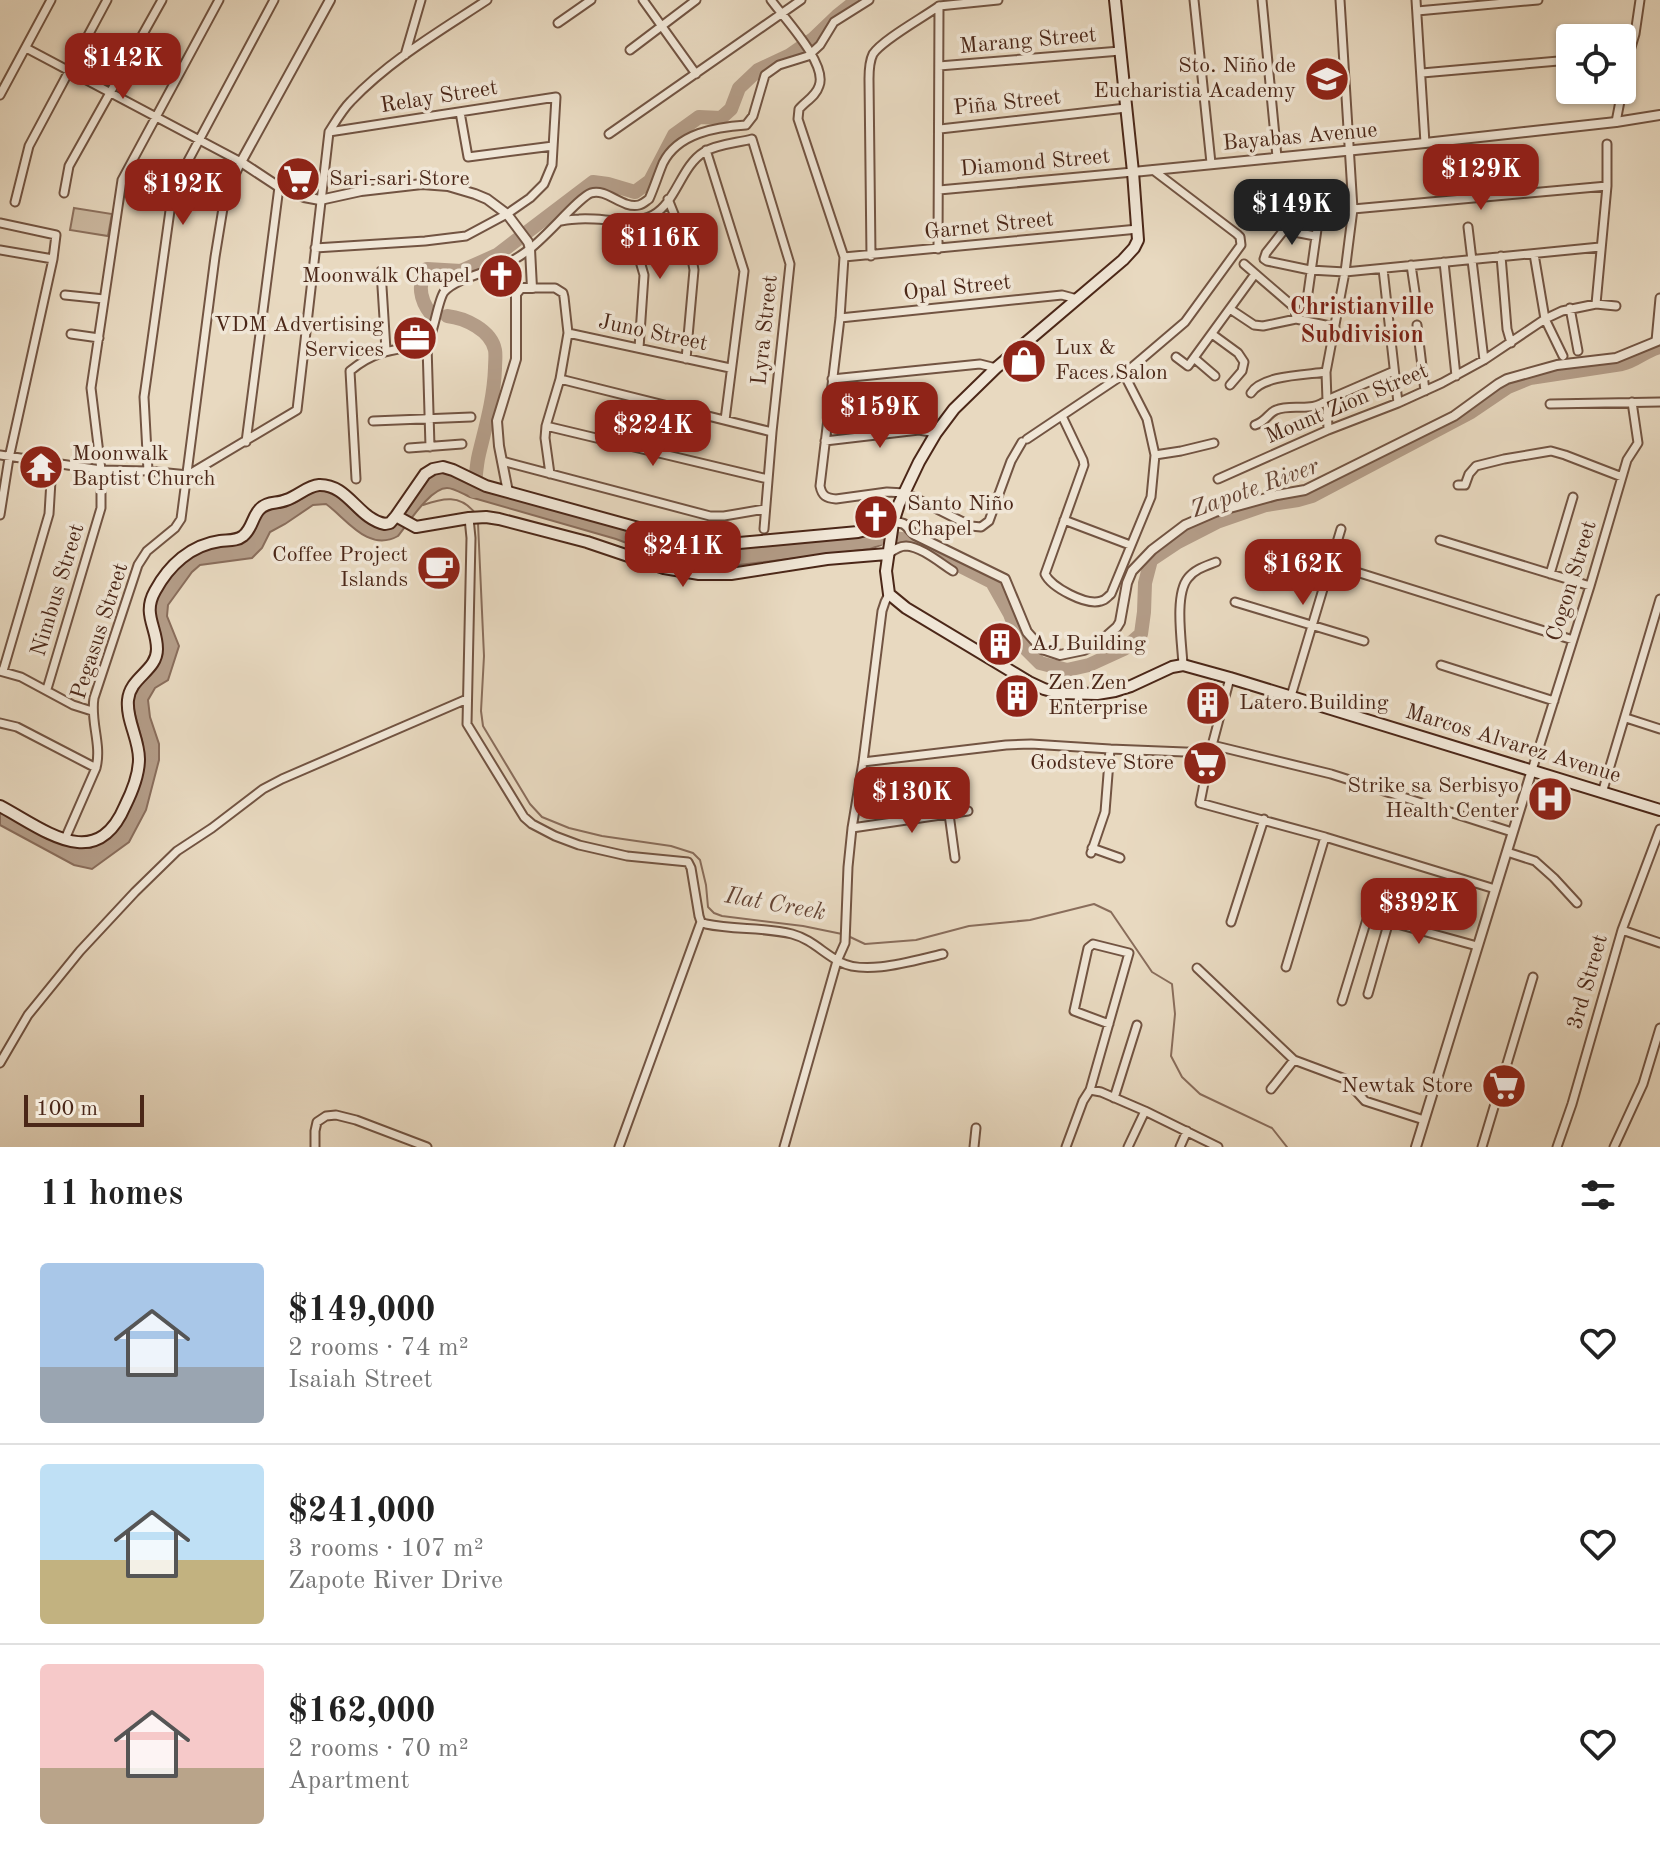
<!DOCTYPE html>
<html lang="en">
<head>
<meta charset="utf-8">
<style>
	body { margin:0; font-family:"Old Standard TT",serif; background:#f2f2f2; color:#222; height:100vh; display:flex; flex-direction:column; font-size:30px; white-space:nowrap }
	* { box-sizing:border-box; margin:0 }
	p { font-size:26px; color:#767676 }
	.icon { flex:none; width:44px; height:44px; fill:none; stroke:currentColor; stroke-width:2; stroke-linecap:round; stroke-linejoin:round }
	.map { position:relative; height:1147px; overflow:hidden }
	.drawer { display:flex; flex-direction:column; background:#fff; flex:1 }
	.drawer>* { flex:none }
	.tools { position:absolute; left:1556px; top:24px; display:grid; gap:16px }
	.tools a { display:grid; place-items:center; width:80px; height:80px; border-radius:8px; background:#fff; box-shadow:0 2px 6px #0004; font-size:40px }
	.scale { position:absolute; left:24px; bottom:20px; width:120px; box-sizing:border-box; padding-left:8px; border:4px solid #4b2718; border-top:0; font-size:22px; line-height:28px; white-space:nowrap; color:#4b2718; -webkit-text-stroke:6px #f0e6d6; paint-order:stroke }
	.price { position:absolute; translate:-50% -68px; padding:0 18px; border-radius:16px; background:#8f2418; color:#fff; font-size:26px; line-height:52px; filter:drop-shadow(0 2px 4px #0008) }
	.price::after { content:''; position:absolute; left:50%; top:48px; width:24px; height:18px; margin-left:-12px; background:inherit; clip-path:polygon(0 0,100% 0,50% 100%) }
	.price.selected { background:#222; color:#fff }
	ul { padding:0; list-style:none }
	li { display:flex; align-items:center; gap:24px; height:200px; padding:0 40px }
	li+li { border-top:2px solid #e0e0e0 }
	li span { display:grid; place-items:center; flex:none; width:224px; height:160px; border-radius:8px; color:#555 }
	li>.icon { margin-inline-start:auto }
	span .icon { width:96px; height:96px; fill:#fffc; stroke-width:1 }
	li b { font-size:34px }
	h2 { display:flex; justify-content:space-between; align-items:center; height:96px; padding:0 40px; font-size:34px }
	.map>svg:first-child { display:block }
	.green { fill:#cdbba3; stroke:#8c715e; stroke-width:2 }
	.water { fill:#b39c87; stroke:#896d5b; stroke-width:2 }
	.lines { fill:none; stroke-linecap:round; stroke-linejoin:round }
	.stream { stroke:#896d5b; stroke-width:2 }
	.river { stroke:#b39c87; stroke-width:14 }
	.minor-casing { stroke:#725442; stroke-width:11 }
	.tertiary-casing { stroke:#725442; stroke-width:12 }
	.secondary-casing { stroke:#4b2718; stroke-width:14 }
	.minor { stroke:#f0e6d6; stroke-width:7 }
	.tertiary { stroke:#f0e6d6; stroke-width:8 }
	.secondary { stroke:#f0e6d6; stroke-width:10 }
	.labels { text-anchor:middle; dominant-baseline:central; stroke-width:7; stroke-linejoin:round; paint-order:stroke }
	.street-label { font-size:22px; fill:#4b2718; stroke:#f0e6d6 }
	.poi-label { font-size:22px; fill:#4b2718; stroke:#f0e6d6; text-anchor:end }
	.neighbourhood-label { font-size:24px; font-weight:bold; fill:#7a1f14; stroke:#f0e6d6 }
	.water-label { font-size:24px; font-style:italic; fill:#654434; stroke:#f0e6d6 }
</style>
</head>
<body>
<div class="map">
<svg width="1660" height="1147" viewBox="0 0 1660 1147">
	<rect width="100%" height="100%" fill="#e8d9c0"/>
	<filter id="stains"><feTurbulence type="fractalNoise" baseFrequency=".0025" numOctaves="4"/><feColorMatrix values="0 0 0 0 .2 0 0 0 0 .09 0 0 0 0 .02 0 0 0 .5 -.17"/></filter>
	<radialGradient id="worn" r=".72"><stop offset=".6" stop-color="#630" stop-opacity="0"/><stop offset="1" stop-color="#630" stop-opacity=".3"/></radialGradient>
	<path class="green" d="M74,208L112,214L108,236L70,230Z"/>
	<path class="water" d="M439,469L685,547L756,544L860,535L875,533L881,531L884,532L883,540L881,545L870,549L739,565L690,564L661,556L616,539L470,497C463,494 454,488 447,488C430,488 408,524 398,536C368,553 346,518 326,504L313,505L285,524L270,532L262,548L252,558L200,565L192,572L168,605L167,616L179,646L168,680L155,688L148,700L150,717L159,744V760L146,810L129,842L92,869L74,865L0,825V807L66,843L91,848L113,829L139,773L143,744L133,707L134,687L160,655L152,612L158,590L193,552L215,545L247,540L265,508C276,508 286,507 296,502C306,497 313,489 325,491C342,492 348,508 360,517C368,522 376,523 384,525L423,480Z"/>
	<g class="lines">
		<path class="stream" d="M423,505C443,498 460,494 475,513
			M478,523L484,656L481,711L483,726L530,804L542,817L569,828L602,836L671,846L693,853L700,860L706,885L708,907L714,913L722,916L803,926L842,934
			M848,936L865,944L916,940L969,926L1030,920L1094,904L1111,912L1152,972L1172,984L1175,1014L1171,1056L1182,1077L1200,1094L1272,1128L1287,1147"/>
		<path class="river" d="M434,314H431C420,300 417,284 427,269L461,271L497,255L593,182L608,184L635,192L650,181L674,135L699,117L721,118L731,109L739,88L758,70L790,55L813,39L837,16L857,0
			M447,316C465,318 491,330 495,350C496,355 495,363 495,368C494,398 486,425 479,454C476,466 476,479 474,491
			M866,540L885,537L909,540L992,582L1010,614L1021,644L1040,663L1067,670L1089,665L1124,649L1141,634L1144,612L1145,583L1151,560L1178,542L1217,522L1266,505L1298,500L1312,496L1471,412L1508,387L1530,378L1622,364C1636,361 1646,350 1660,347"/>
		<g class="minor-casing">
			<path id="minor" d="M643,0L696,74
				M771,0C784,18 828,64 819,86C816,96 806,101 799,109L798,119L844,257L840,318L820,486C822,496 826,498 836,499L887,492L905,493L971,526L981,527L989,521L1011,461L1022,442
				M1194,0L1211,163
				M1262,0L1277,157
				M1416,0L1425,143
				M939,6L998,0
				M1417,11L1538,0
				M558,23L591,0
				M26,48L241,162L225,196L215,257L181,519L175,528L147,551L138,565L94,698C90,722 102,744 96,768L65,839
				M630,50L696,0
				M405,55L421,0
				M939,66L1120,51
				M1422,73L1570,60
				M0,95L51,0
				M460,112L468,157L553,146
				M1616,122L1629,54L1635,34L1640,0
				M940,129L1126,108
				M609,134L801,0
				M706,150L744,271L725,420
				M939,190L1133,172
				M64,193L69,166L162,0
				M668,199L692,259L694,270L686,359
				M15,202L29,146L107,0
				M1353,209L1607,186
				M628,220L644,275L639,348
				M561,221C567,220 573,219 579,219C603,217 631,227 653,215C676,203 681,166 704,152C717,144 737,143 752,139L790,264L772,432L764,529
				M0,223L56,235L53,259L9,458L0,515
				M1468,227L1484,360
				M1284,230L1290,195
				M1315,236L1284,230L1266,253L1264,259L1267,261L1310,270L1345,272L1600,247
				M315,248L425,241L466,236L507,214L530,198L544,184L552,165L556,97L329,132
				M938,249L939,6
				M0,250L53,259
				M1534,254L1545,319L1563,356
				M871,256L869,79C869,71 869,62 873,54C882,40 924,17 939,6
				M1501,256L1507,329L1511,343
				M844,257L1138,229
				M1444,262L1456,376
				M1244,264L1295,308L1296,319
				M1411,265L1415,292
				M1383,269L1398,403
				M381,271L386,350
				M532,288H555L563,293L564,297L568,333L560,379L546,426L545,438L550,474
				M1308,293L1322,194
				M65,295L104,299
				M1596,304L1607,186V144
				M1570,308L1578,351
				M1230,309L1254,325L1263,326L1296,319L1335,327
				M840,318L1062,295L1077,299
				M1417,325L1425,391
				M568,333L730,368
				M71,334L99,338
				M1212,334L1238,353L1244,362L1242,371L1230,385
				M1656,341L1660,298
				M427,345L430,447
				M1176,357L1188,366L1255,274
				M1194,358L1215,376
				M560,379L772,432
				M832,379L980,364L996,368
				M1251,393C1262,375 1306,375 1326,372
				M1550,404L1660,402
				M1062,416L1083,460L1084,465L1045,574C1051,587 1086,606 1101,601C1106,600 1107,597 1111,594L1151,497L1155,455L1147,419L1124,374
				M373,421L471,417
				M1255,425C1267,421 1268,413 1276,410C1292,403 1312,413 1327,400L1394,371
				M546,426L768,479
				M1328,430L1326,372L1345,272L1353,209L1340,0
				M1027,439L1124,374L1185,322L1241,245L1240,237L1237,234L1153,170
				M825,441L919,430L936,433
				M246,442L279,187
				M409,448L462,444
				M0,455L101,470L148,471L188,475L297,410L329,132C336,121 342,110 351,101C390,60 440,31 487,0
				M1155,455L1181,451L1214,443
				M502,461L710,516H724L765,509
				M148,471L144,397L173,189L274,0
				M356,479L350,371C375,350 396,349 427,345C434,332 438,300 444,292C455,279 485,273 500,266C509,263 519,257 527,251C544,240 579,197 591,193C607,188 622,209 639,205C643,204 646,201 649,199C654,188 658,175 663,163C678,133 716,127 746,125L753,116L765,75L779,65L808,56L820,45L834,22L869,0
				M1218,479L1328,430L1398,403L1442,383L1484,360L1545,319L1562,311L1596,304L1616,306
				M1458,485H1465L1469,474L1476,466L1504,459L1551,451L1565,455L1622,477
				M469,518L471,538L467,724L524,817L532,824L555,836L579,845L627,856L688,862L691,868L699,916L701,922L706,924C734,930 764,927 792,934C811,939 823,953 840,962C866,976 915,960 943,954
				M1064,520L1130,545
				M1440,540L1590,586
				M888,554C894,550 899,546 906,546C922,547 940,563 953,571
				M1331,564L1573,640
				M1550,574L1573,497
				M1235,602L1364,641
				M1183,665C1182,643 1174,595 1188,578C1195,569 1206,566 1216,562
				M1441,665L1554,701
				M0,671L21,677L73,705L92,711
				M3,671L49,514L52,464
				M1230,678L1210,753L1200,803L1325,837L1286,967
				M47,689L101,508V470L91,388L122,180L219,0
				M1291,696L1341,529
				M1626,718L1660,729
				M0,723L17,727L96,768
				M1212,745L1331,774L1512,832
				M863,762L1006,745L1031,744L1110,749L1210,753
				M1532,770L1590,586L1627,460L1638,443L1632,402
				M1602,793L1660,599
				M949,814L955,858
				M852,828L968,811
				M1325,837L1495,889
				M1092,848L1120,858
				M1507,852L1535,861L1554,878L1577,903
				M1091,853L1105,812L1110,749
				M1231,922L1264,819
				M1622,930L1660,943
				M1197,968L1294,1060L1345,1079L1365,1101L1424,1120
				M1368,994L1389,921
				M1342,1001L1368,916L1477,946
				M0,1063L28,1015L80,951L135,892L177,851L212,828L263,789L282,779L467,699
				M1271,1089L1294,1060
				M1090,1090L1129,953L1093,944L1088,948L1074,1011L1109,1024
				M1114,1098L1137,1025
				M315,1147V1131L317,1122L326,1116L336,1115L356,1120L427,1147
				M619,1147L701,922
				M784,1147L837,961L845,943L848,867L852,828L863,762L882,611L885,602L889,594
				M974,1147L976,1128
				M1066,1147L1083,1101L1090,1090L1101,1092L1145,1111L1218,1147
				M1128,1147L1145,1111
				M1180,1147L1187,1131
				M1482,1147L1533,977
				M1557,1147L1572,1104L1622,930L1660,829
				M1614,1147L1643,1084L1660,1028"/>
		</g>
		<g class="tertiary-casing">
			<path id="tertiary" d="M330,0L241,162L279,187L304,197L320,200L361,191L422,184L448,186L475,194L487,199L507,214L528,242L530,249L532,288H521L516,294V359L497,421L499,446L508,492
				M1133,172L1425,143L1616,122L1660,115
				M893,523C906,521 906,527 915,535L1005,579L1027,632L1042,649L1060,655L1084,650L1100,642L1117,627L1120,622L1127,583L1132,571L1152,550L1185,525L1215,512L1277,495L1305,490L1454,416L1498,384L1507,379L1557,365L1616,358L1660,340
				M1416,1147L1532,770"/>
		</g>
		<g class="secondary-casing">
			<path id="secondary" d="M1115,0L1133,172L1138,240L1134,248L1123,260L996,368L954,409L936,433L919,462L899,504L893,523L886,571L889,594L906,608L1029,682L1044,689L1059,693L1097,694L1115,691L1131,686L1172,667L1183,665L1230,678L1660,810
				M396,516L416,527L469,518L486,517L499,519L587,542L664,568L699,574H731L827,559L887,554
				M0,806C45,830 96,874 125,806C132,792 139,775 139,759C139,739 126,720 128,700C130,677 157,671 157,649C157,627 142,614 155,591C169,565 191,545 220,541C228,540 237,541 243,536C252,529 252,518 259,510C266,501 277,504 286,500C298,496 307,486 319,485C348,484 358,519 385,524L390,523L396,516L425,474L433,469L443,467L453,470L486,486L693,543H739L858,532L893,523"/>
		</g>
		<use href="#minor" class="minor"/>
		<use href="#tertiary" class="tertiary"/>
		<use href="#secondary" class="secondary"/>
	</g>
	<defs>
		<g id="school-disc" transform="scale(2.3)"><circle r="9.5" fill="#8f2418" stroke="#f0e6d6"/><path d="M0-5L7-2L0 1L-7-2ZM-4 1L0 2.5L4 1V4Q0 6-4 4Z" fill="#fff"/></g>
		<g id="supermarket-disc" transform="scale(2.3)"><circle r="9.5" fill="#8f2418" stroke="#f0e6d6"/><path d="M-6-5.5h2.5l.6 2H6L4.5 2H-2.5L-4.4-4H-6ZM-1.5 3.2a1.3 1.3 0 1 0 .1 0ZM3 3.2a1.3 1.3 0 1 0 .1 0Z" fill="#fff"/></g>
		<g id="church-disc" transform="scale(2.3)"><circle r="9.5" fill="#8f2418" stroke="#f0e6d6"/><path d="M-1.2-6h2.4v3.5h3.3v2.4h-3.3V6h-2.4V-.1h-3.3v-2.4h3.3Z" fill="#fff"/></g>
		<g id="office-disc" transform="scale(2.3)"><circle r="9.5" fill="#8f2418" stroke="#f0e6d6"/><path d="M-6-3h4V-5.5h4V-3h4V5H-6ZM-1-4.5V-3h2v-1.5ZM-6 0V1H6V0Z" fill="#fff"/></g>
		<g id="shop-disc" transform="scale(2.3)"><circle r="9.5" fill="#8f2418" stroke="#f0e6d6"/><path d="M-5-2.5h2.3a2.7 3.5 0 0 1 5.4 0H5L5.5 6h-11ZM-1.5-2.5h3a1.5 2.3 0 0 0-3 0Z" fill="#fff"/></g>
		<g id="temple-disc" transform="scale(2.3)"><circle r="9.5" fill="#8f2418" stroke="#f0e6d6"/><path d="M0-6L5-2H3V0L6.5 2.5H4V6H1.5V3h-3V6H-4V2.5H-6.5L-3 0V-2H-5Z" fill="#fff"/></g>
		<g id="cafe-disc" transform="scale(2.3)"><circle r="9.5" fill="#8f2418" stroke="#f0e6d6"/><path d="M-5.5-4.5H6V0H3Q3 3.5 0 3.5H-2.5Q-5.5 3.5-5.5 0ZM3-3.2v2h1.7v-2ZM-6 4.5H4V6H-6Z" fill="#fff"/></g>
		<g id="building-disc" transform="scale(2.3)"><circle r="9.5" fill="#8f2418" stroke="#f0e6d6"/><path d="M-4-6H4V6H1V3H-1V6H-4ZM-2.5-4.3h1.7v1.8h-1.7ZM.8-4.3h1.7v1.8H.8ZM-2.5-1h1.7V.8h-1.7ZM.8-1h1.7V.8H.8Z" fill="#fff"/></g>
		<g id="hospital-disc" transform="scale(2.3)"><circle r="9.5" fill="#8f2418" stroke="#f0e6d6"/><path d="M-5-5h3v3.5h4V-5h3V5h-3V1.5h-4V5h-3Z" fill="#fff"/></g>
	</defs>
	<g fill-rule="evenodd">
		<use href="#school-disc" x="1327" y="79"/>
		<use href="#supermarket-disc" x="298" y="179"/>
		<use href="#church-disc" x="501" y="276"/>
		<use href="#office-disc" x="415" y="338"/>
		<use href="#shop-disc" x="1024" y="361"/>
		<use href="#temple-disc" x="41" y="467"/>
		<use href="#church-disc" x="876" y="517"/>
		<use href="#cafe-disc" x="439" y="568"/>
		<use href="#building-disc" x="1000" y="644"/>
		<use href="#building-disc" x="1017" y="696"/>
		<use href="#building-disc" x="1208" y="703"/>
		<use href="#supermarket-disc" x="1205" y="763"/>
		<use href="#hospital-disc" x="1550" y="799"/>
		<use href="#supermarket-disc" x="1504" y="1086"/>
	</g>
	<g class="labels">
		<g class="street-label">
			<text transform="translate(1028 41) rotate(-5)">Marang Street</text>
			<text transform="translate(439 97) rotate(-9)">Relay Street</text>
			<text transform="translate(1007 103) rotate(-6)">Piña Street</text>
			<text transform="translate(1300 137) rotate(-5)">Bayabas Avenue</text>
			<text transform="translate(1035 163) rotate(-5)">Diamond Street</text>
			<text transform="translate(989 226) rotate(-6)">Garnet Street</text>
			<text transform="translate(957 288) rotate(-6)">Opal Street</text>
			<text transform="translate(765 330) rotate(-84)">Lyra Street</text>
			<text transform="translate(653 333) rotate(12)">Juno Street</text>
			<text transform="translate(1347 404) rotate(-23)">Mount Zion Street</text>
			<text transform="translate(1572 581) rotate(-73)">Cogon Street</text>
			<text transform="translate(58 590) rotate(-73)">Nimbus Street</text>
			<text transform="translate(100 631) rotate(-72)">Pegasus Street</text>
			<text transform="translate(1513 744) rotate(17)">Marcos Alvarez Avenue</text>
			<text transform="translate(1588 982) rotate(-74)">3rd Street</text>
		</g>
		<g class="poi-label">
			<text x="1296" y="66">Sto. Niño de<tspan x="1296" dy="25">Eucharistia Academy</tspan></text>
			<text x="329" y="179" text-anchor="start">Sari-sari Store</text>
			<text x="470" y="276">Moonwalk Chapel</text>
			<text x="384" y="325">VDM Advertising<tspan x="384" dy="25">Services</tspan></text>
			<text x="1055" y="348" text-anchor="start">Lux &amp;<tspan x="1055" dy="25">Faces Salon</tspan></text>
			<text x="72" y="454" text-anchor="start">Moonwalk<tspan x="72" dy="25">Baptist Church</tspan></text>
			<text x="907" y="504" text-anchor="start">Santo Niño<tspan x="907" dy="25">Chapel</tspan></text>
			<text x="408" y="555">Coffee Project<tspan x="408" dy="25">Islands</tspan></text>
			<text x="1031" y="644" text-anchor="start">AJ Building</text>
			<text x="1048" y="683" text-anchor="start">Zen Zen<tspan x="1048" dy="25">Enterprise</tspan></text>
			<text x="1239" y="703" text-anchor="start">Latero Building</text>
			<text x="1174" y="763">Godsteve Store</text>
			<text x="1519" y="786">Strike sa Serbisyo<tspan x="1519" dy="25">Health Center</tspan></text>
			<text x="1473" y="1086">Newtak Store</text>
		</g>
		<g class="neighbourhood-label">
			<text x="1362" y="308">Christianville<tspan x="1362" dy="28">Subdivision</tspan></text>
		</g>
		<g class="water-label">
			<text transform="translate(1255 489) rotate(-20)">Zapote River</text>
			<text transform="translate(775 905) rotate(10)">Ilat Creek</text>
		</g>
	</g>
	<rect width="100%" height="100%" filter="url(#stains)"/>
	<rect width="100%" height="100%" fill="url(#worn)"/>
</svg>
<div class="tools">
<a><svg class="icon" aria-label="locate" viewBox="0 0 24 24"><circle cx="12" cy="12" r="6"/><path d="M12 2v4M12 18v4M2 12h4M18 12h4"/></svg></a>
</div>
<div class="scale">100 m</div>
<b class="price" style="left:123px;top:101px">$142K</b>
<b class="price" style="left:1481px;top:212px">$129K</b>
<b class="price" style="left:183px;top:227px">$192K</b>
<b class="price selected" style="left:1292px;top:247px">$149K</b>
<b class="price" style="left:660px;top:281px">$116K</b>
<b class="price" style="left:880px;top:450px">$159K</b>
<b class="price" style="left:653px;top:468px">$224K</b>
<b class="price" style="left:683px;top:589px">$241K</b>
<b class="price" style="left:1303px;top:607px">$162K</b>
<b class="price" style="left:912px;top:835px">$130K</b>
<b class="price" style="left:1419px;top:946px">$392K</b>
</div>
<section class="drawer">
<h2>11 homes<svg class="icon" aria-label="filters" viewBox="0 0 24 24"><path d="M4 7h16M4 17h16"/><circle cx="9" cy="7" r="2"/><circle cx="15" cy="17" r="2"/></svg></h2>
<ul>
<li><span style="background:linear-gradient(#a9c7e8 65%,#9aa5b1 0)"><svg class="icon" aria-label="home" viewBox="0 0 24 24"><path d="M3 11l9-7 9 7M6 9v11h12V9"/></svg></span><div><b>$149,000</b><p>2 rooms · 74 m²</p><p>Isaiah Street</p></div><svg class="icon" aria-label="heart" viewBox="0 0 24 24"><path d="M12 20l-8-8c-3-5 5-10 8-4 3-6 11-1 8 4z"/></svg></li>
<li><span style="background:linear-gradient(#bfe0f5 60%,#c2b280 0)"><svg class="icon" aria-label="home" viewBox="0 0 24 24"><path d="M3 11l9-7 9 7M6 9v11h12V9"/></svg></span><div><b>$241,000</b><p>3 rooms · 107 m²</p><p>Zapote River Drive</p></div><svg class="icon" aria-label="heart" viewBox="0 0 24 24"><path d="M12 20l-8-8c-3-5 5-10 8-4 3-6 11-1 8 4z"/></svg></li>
<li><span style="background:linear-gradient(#f6c9c9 65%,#b9a48a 0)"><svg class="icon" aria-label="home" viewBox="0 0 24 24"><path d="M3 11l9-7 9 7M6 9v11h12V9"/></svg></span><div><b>$162,000</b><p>2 rooms · 70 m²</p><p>Apartment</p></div><svg class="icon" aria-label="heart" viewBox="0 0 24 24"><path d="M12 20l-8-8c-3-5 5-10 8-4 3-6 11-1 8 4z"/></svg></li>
</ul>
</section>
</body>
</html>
